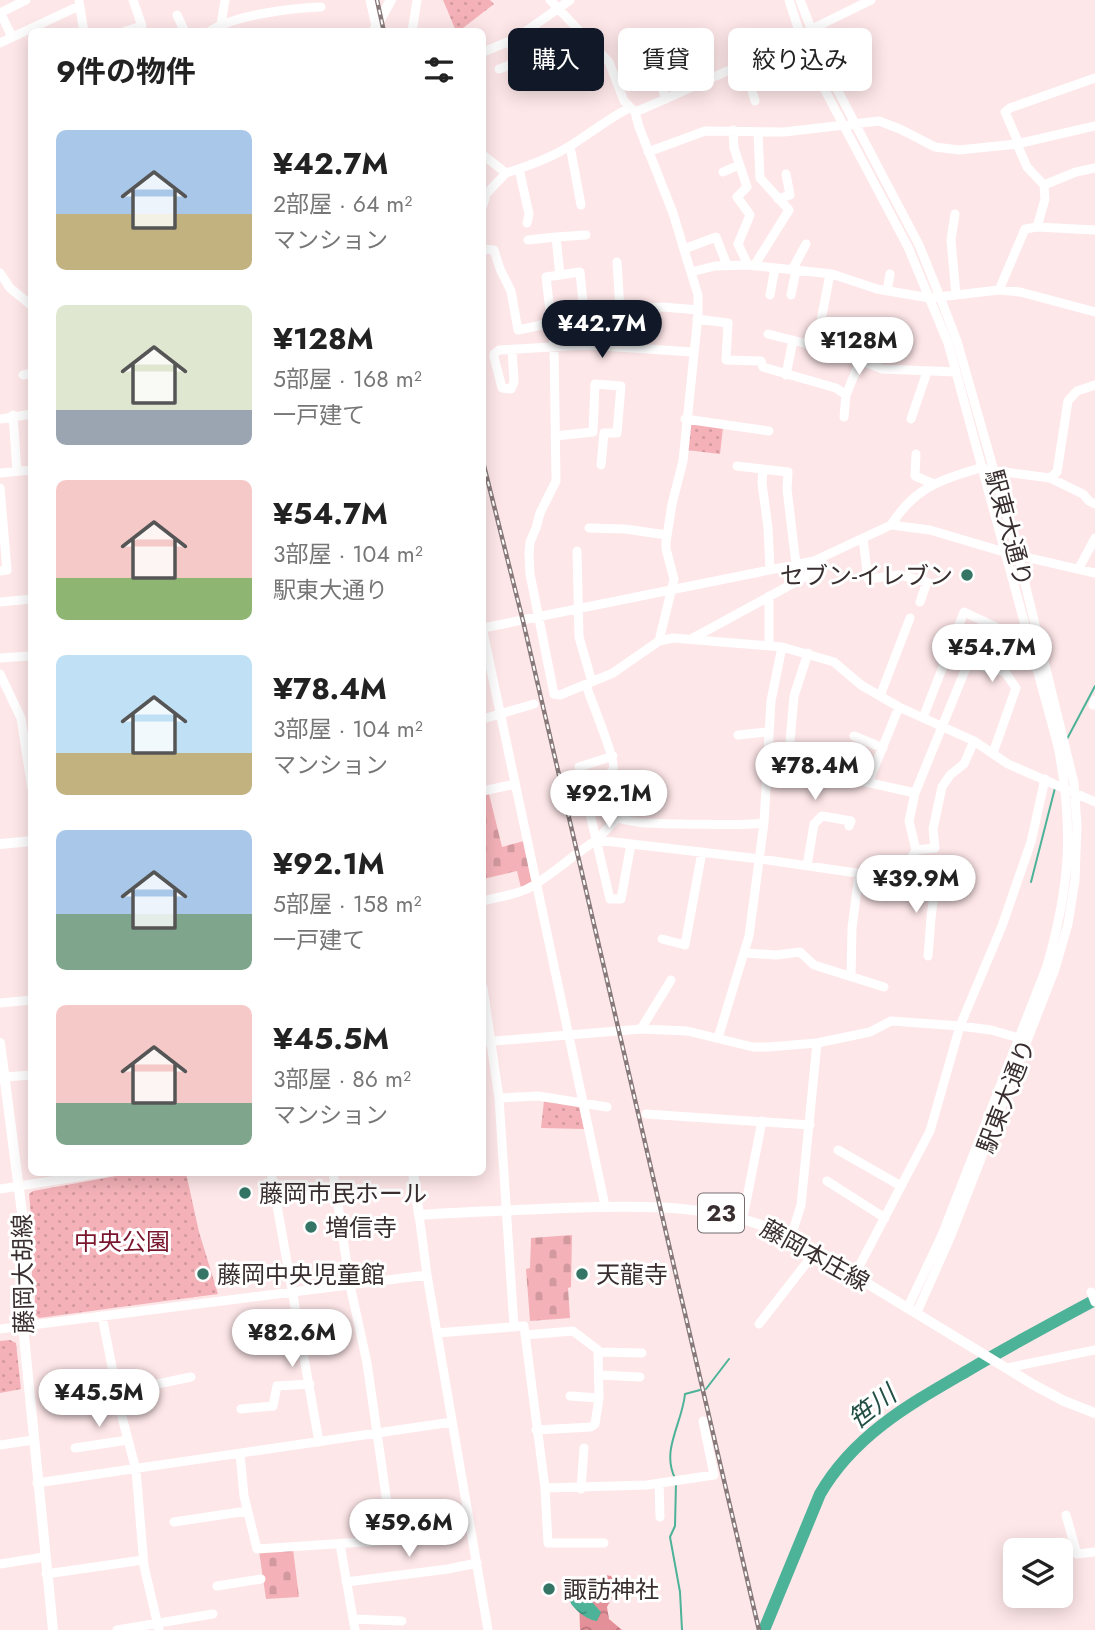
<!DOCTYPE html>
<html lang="ja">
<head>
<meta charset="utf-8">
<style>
	body { margin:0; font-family:Jost,"Noto Sans JP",sans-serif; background:#f2f2f2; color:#222; height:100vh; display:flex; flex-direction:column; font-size:26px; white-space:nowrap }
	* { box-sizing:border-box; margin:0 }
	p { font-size:23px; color:#767676 }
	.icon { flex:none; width:38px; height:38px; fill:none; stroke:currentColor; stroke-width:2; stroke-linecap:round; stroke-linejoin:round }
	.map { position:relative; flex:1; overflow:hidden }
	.details { position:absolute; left:28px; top:28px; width:458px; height:1148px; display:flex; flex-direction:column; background:#fff; border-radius:10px; box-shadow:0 4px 18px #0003 }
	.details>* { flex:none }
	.top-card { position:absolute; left:508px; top:28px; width:481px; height:63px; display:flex; gap:14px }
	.controls { position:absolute; left:1003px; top:1538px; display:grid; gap:14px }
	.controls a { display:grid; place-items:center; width:70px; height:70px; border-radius:10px; background:#fff; box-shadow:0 4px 18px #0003; font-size:35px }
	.price { position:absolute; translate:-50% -60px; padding:0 16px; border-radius:24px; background:#fff; color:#222; font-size:23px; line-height:46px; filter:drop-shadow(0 2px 4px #0008) }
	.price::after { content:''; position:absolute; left:50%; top:42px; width:21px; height:16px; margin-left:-10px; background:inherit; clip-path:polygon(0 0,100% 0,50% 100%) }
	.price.current { background:#111827; color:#fff }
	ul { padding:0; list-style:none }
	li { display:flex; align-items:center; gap:21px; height:175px; padding:0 28px }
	li span { display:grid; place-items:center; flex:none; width:196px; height:140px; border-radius:10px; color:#555 }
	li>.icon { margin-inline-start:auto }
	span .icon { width:84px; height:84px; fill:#fffc; stroke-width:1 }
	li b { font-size:30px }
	h2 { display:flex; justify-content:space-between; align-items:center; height:84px; padding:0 28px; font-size:30px }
	.pill { padding:0 24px; border-radius:10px; background:#fff; box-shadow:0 4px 18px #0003; font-size:24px; line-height:63px }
	.pill.current { background:#111827; color:#fff }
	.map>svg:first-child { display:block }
	.forest { fill:url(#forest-crowns) }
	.cemetery { fill:url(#cemetery-stones) }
	.park { fill:url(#park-dots) }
	.water { fill:url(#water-ripples) }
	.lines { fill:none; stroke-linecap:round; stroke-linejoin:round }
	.stream { stroke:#4cb298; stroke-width:2 }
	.river { stroke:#4cb298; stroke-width:12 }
	.minor { stroke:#fff; stroke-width:9 }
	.major { stroke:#fff; stroke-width:10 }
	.rail-casing { stroke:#88797a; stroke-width:4.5 }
	.rail { stroke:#fff; stroke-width:2; stroke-dasharray:5; stroke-linecap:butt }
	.poi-dot { fill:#347565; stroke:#fff; stroke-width:2.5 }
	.labels { text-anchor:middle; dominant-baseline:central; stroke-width:6; stroke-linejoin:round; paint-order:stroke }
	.shield { fill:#fff; stroke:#756d6e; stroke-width:2 }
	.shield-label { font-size:23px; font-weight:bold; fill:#3a2f30 }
	.street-label { font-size:24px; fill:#3a2f30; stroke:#fff }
	.poi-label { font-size:24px; fill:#3a2f30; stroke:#fff; text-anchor:start }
	.park-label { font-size:24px; fill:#79162e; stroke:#fff }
	.water-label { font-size:26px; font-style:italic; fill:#234f44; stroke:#fff }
</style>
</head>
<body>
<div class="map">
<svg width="1095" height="1630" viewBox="0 0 1095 1630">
	<defs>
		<pattern id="forest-crowns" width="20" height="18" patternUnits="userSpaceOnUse" patternTransform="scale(1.75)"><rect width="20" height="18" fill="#e49099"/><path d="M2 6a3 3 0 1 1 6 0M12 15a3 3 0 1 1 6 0" fill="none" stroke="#ba767d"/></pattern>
		<pattern id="cemetery-stones" width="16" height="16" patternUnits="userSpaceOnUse" patternTransform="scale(1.75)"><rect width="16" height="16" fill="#f4b2b8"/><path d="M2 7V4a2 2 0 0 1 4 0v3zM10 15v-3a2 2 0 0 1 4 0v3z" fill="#d2999e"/></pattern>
		<pattern id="park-dots" width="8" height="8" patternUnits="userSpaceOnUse" patternTransform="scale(1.75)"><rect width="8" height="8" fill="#f4b2b8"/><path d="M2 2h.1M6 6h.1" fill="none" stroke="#d2999e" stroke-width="1.8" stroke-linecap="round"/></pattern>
		<pattern id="water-ripples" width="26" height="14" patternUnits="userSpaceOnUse" patternTransform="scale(1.75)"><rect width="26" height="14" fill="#4cb298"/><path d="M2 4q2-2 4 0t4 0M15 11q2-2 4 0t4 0" fill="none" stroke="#40917c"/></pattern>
	</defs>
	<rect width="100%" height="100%" fill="#fee7e9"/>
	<path class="forest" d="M605,1575L611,1576L616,1585L613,1596L607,1607L609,1619L622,1630H580L579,1597L585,1586L599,1585Z"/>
	<path class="cemetery" d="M489,794L502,847L524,841L533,881L521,888L517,871L483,879V795Z
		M572,1235L571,1287L568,1288L570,1318L530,1321L526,1269L530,1268L531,1238Z
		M293,1549L299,1597L266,1599L259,1551Z"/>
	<path class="park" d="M443,0H490L494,4L459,31H456Z
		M691,423L723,428L720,454L686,450Z
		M544,1101L579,1106L584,1129L541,1128Z
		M133,1173H186L199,1232L218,1294L39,1318L35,1314V1294L32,1293V1228L29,1194L33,1191Z
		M10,1340L16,1343L21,1389L0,1393V1341Z"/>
	<path class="water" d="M579,1595L591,1601L601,1612L597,1621C587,1620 572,1609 569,1599Z"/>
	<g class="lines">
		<path class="stream" d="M1067,739L1095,686
			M1031,882L1055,788
			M706,1389L729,1359
			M675,1478C661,1450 682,1424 685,1394L700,1390
			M676,1483L675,1526L670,1537L680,1592L682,1630"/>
		<path class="river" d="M764,1630L820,1494C854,1435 910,1404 967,1371C1009,1346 1052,1323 1095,1300"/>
		<path class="minor" d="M370,0L376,26
			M550,0L609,62L624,101L635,112L639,127L673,213L685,253L698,295V315L683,461L672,504L666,542V549L674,579L659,641
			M789,0L803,43L819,79L908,247L948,343L1058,746C1074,829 1070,885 1047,966L942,1235L908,1307
			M800,0L829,74L919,245L940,297L957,341L1018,555L1074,783L1077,825L1075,880L1068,924L1055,969L950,1238L917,1312
			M79,2L84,32
			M0,12L12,37
			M0,13L26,0
			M177,15L185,32
			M810,30L871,0
			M123,32L142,26L133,0
			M209,32C233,15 292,8 321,7
			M223,32L221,25L225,0
			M412,32L417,0
			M0,43L79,6
			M483,52L515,39L570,0
			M744,63L755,101
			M499,69L516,63L510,41
			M655,69L666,99
			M635,112C692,89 744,59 803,43
			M733,130L734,148L747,187L737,197L750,215L738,244L748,265
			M1019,144L1005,112L1010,108L1095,78
			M570,146L581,205
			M648,152L705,131L784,132L879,121L900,129L935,147L959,150L1017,144L1095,126
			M483,155L506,173C529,166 553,157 573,144C592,132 608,119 629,108
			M519,169L529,214L527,223
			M723,172L739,165
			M1044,185L1076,172L1095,168
			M778,199L790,195L786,174
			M483,205L486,194L506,173
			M955,214L951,240L956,295
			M1037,227L1095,230
			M556,237L586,235
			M528,240L556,237L560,275L546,277L554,345L556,481L540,513L536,528L530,542L529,553L530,574L554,694L560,695L613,673L659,641L673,638L782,647L834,662L861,685L899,707L974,741L1008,764L1095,802
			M483,249L494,250L500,269L511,291L518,330L613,310L663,307L698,310
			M684,249L716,237L727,265
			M617,262L620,310
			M754,266L789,210L760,178L758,132
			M792,270L806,244
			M691,272L715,266L748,265L832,274L877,289L930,298L999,290L1020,292L1095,312
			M0,273L10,288L32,306
			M560,275L580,272L587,345
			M999,290L1025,229L1037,227L1045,199L1044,185L1027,167L1017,144
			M887,291L890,274
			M770,295L775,268
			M791,295L796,270
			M697,319L728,323L726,360L761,361L763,367L836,388L846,395L844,417
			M768,334L839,352L882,369L956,372
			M816,346L830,274
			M512,349L514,382L511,389L502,388L494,357V354L499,350L587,345L692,352
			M23,375L32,373
			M786,375L793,340
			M846,395L860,361
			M13,415L17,471
			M0,419L32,414
			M685,419L769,431
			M911,419L927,372
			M555,436L593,432L595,384L621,386L617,433H604L601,465
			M916,454L915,476L934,484
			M737,466L788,472L787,489L796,564
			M763,469L762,483L768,528L770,570
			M989,470L1050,478L1057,472L1068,401L1077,391L1095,385
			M0,473L32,470
			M1050,478L1083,494L1089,501L1095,504
			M0,488L7,570L0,571
			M891,525C916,486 941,480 983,467
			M589,528L625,529L667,535
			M863,538L868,579L899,575L927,582L920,602
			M577,551L579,637L592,682
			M1079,568L1095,538
			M769,596V645
			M0,602L32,599
			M483,628L814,561L891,525L930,530L1004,552L1095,573
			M483,632L605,1206
			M693,638L814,572V561
			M0,658L29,656
			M0,674L21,718L32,789
			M586,685C590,698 617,762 613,769C611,774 604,777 600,780L617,818C642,825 657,823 682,824C710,824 736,826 764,823
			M880,696L910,618
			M1093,705L1095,700
			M923,718L964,612L996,627L990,641L1017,650L1028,635
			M483,719L534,704
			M738,735L767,732
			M854,736L883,748
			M613,756L579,767L610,899H621L631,844
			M768,760L915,793
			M788,764L794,696L808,653
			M868,783L899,707
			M483,791L515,784
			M597,840L617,818
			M916,850L935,848L933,829L942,787L950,775L964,764L974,741
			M807,866L814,824L822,816L851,821L849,826
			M898,879L934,897C930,916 930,936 928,956
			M483,901C497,897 514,895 527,889C552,876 573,854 597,840L760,859L898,879L916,850L909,821L915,793L968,663L1005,672L1016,688L993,753
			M662,939L685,945L702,852
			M745,953L776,955L800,952L814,965L884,987
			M851,977L852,928L859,874
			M483,988L499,1098L514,1327
			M0,1003L32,1000
			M641,1029L671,980
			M718,1038L749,936L764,823L771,701L782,647
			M483,1042L641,1029L687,1031L753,1047H768L817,1043L870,1032L891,1021L960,1026L991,1030L1019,1038
			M5,1077L32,1075
			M499,1098L538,1096L607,1107
			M646,1114L810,1125
			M838,1150L901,1186
			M271,1172L319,1442
			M827,1181L885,1218
			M0,1189L107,1172
			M419,1215L427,1275L488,1630
			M743,1218L762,1121
			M791,1237L801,1205L817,1043
			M854,1276L930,1131L960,1026L1002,926L1031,842L1045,779
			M1091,1292L1095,1302
			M102,1316L122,1417L136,1470L144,1566L159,1630
			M759,1324L815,1252
			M0,1329L427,1275
			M437,1333L524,1326L545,1488L548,1543H604
			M525,1335L573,1331L598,1350L599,1398L595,1424L591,1427L536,1430
			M598,1352L642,1353
			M1007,1368L1095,1350
			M599,1375L640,1377
			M119,1392L191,1377
			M570,1396L599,1398
			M241,1409L273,1406L277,1386L310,1384
			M0,1445L33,1440
			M75,1448L128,1440
			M240,1454L244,1496L257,1549L394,1540L396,1534L387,1503L367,1363L350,1285L333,1172
			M37,1483L452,1422
			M659,1483L660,1517
			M545,1488L647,1485L714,1475L703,1421
			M581,1489L584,1448
			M1066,1515L1077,1554L1095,1552
			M174,1522L247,1511
			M394,1523L468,1511
			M340,1544L355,1630
			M0,1564L44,1557
			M46,1574L143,1560
			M346,1582L448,1569L477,1563
			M217,1586L261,1579
			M353,1619L402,1621
			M117,1630L213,1614"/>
		<path class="major" d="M373,32L391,0
			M0,844L32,841
			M0,1043L24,1228L23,1326L53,1630
			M413,1172L419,1215C468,1212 516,1210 564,1208C641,1205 720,1203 791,1237L1034,1385L1064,1401L1095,1413"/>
		<g class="rail-casing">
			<path id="rail" d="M377,0L384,32
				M483,462L523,621L759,1630"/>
		</g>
		<use href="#rail" class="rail"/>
	</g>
	<g class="poi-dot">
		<circle cx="967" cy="575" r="7"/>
		<circle cx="245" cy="1193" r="7"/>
		<circle cx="311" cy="1227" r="7"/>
		<circle cx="203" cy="1274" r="7"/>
		<circle cx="582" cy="1274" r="7"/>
		<circle cx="549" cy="1589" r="7"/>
	</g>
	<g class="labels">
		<rect class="shield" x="698" y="1193.5" width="46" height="39" rx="5"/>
		<g class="shield-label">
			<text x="721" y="1213">23</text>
		</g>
		<g class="street-label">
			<text transform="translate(1009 528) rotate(75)">駅東大通り</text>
			<text transform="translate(1006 1096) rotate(-69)">駅東大通り</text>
			<text transform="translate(815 1255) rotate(29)">藤岡本庄線</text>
			<text transform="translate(23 1274) rotate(-91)">藤岡大胡線</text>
		</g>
		<g class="poi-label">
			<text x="953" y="575" text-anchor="end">セブン-イレブン</text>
			<text x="259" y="1193">藤岡市民ホール</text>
			<text x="325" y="1227">増信寺</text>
			<text x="217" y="1274">藤岡中央児童館</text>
			<text x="596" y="1274">天龍寺</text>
			<text x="563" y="1589">諏訪神社</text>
		</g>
		<g class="park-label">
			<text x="122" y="1241">中央公園</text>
		</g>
		<g class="water-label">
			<text transform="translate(872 1407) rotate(-38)">笹川</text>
		</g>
	</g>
</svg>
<div class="controls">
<a><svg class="icon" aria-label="layers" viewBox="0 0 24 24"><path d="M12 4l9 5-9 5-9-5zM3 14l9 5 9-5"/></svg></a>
</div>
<b class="price current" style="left:602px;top:360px">¥42.7M</b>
<b class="price" style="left:859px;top:377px">¥128M</b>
<b class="price" style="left:992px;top:684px">¥54.7M</b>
<b class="price" style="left:815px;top:802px">¥78.4M</b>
<b class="price" style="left:609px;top:830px">¥92.1M</b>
<b class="price" style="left:916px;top:915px">¥39.9M</b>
<b class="price" style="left:292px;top:1369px">¥82.6M</b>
<b class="price" style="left:99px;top:1429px">¥45.5M</b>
<b class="price" style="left:409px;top:1559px">¥59.6M</b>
<div class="top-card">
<a class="pill current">購入</a>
<a class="pill">賃貸</a>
<a class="pill">絞り込み</a>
</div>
<section class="details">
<h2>9件の物件<svg class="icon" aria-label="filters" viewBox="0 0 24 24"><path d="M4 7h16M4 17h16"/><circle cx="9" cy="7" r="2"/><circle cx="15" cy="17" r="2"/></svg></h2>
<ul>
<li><span style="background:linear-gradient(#a9c7e8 60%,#c2b280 0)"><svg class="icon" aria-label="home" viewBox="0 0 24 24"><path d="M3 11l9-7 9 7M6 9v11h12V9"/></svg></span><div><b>¥42.7M</b><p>2部屋 · 64 m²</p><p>マンション</p></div></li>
<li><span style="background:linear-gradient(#dfe7d0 75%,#9aa5b1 0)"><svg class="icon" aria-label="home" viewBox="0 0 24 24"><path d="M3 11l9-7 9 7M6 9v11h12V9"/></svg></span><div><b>¥128M</b><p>5部屋 · 168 m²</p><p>一戸建て</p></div></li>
<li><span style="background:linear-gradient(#f6c9c9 70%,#8fb573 0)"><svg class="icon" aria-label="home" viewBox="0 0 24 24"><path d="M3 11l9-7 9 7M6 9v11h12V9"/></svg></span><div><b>¥54.7M</b><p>3部屋 · 104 m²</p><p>駅東大通り</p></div></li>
<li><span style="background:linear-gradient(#bfe0f5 70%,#c2b280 0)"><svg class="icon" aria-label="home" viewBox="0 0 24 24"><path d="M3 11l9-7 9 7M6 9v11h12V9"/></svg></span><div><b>¥78.4M</b><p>3部屋 · 104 m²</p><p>マンション</p></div></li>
<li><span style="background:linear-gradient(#a9c7e8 60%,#7fa58c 0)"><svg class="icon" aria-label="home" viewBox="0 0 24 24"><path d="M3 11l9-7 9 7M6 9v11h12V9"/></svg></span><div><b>¥92.1M</b><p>5部屋 · 158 m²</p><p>一戸建て</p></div></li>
<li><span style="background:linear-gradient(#f6c9c9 70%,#7fa58c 0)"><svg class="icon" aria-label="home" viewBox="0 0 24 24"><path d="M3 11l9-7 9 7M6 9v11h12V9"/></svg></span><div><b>¥45.5M</b><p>3部屋 · 86 m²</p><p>マンション</p></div></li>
</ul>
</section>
</div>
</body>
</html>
